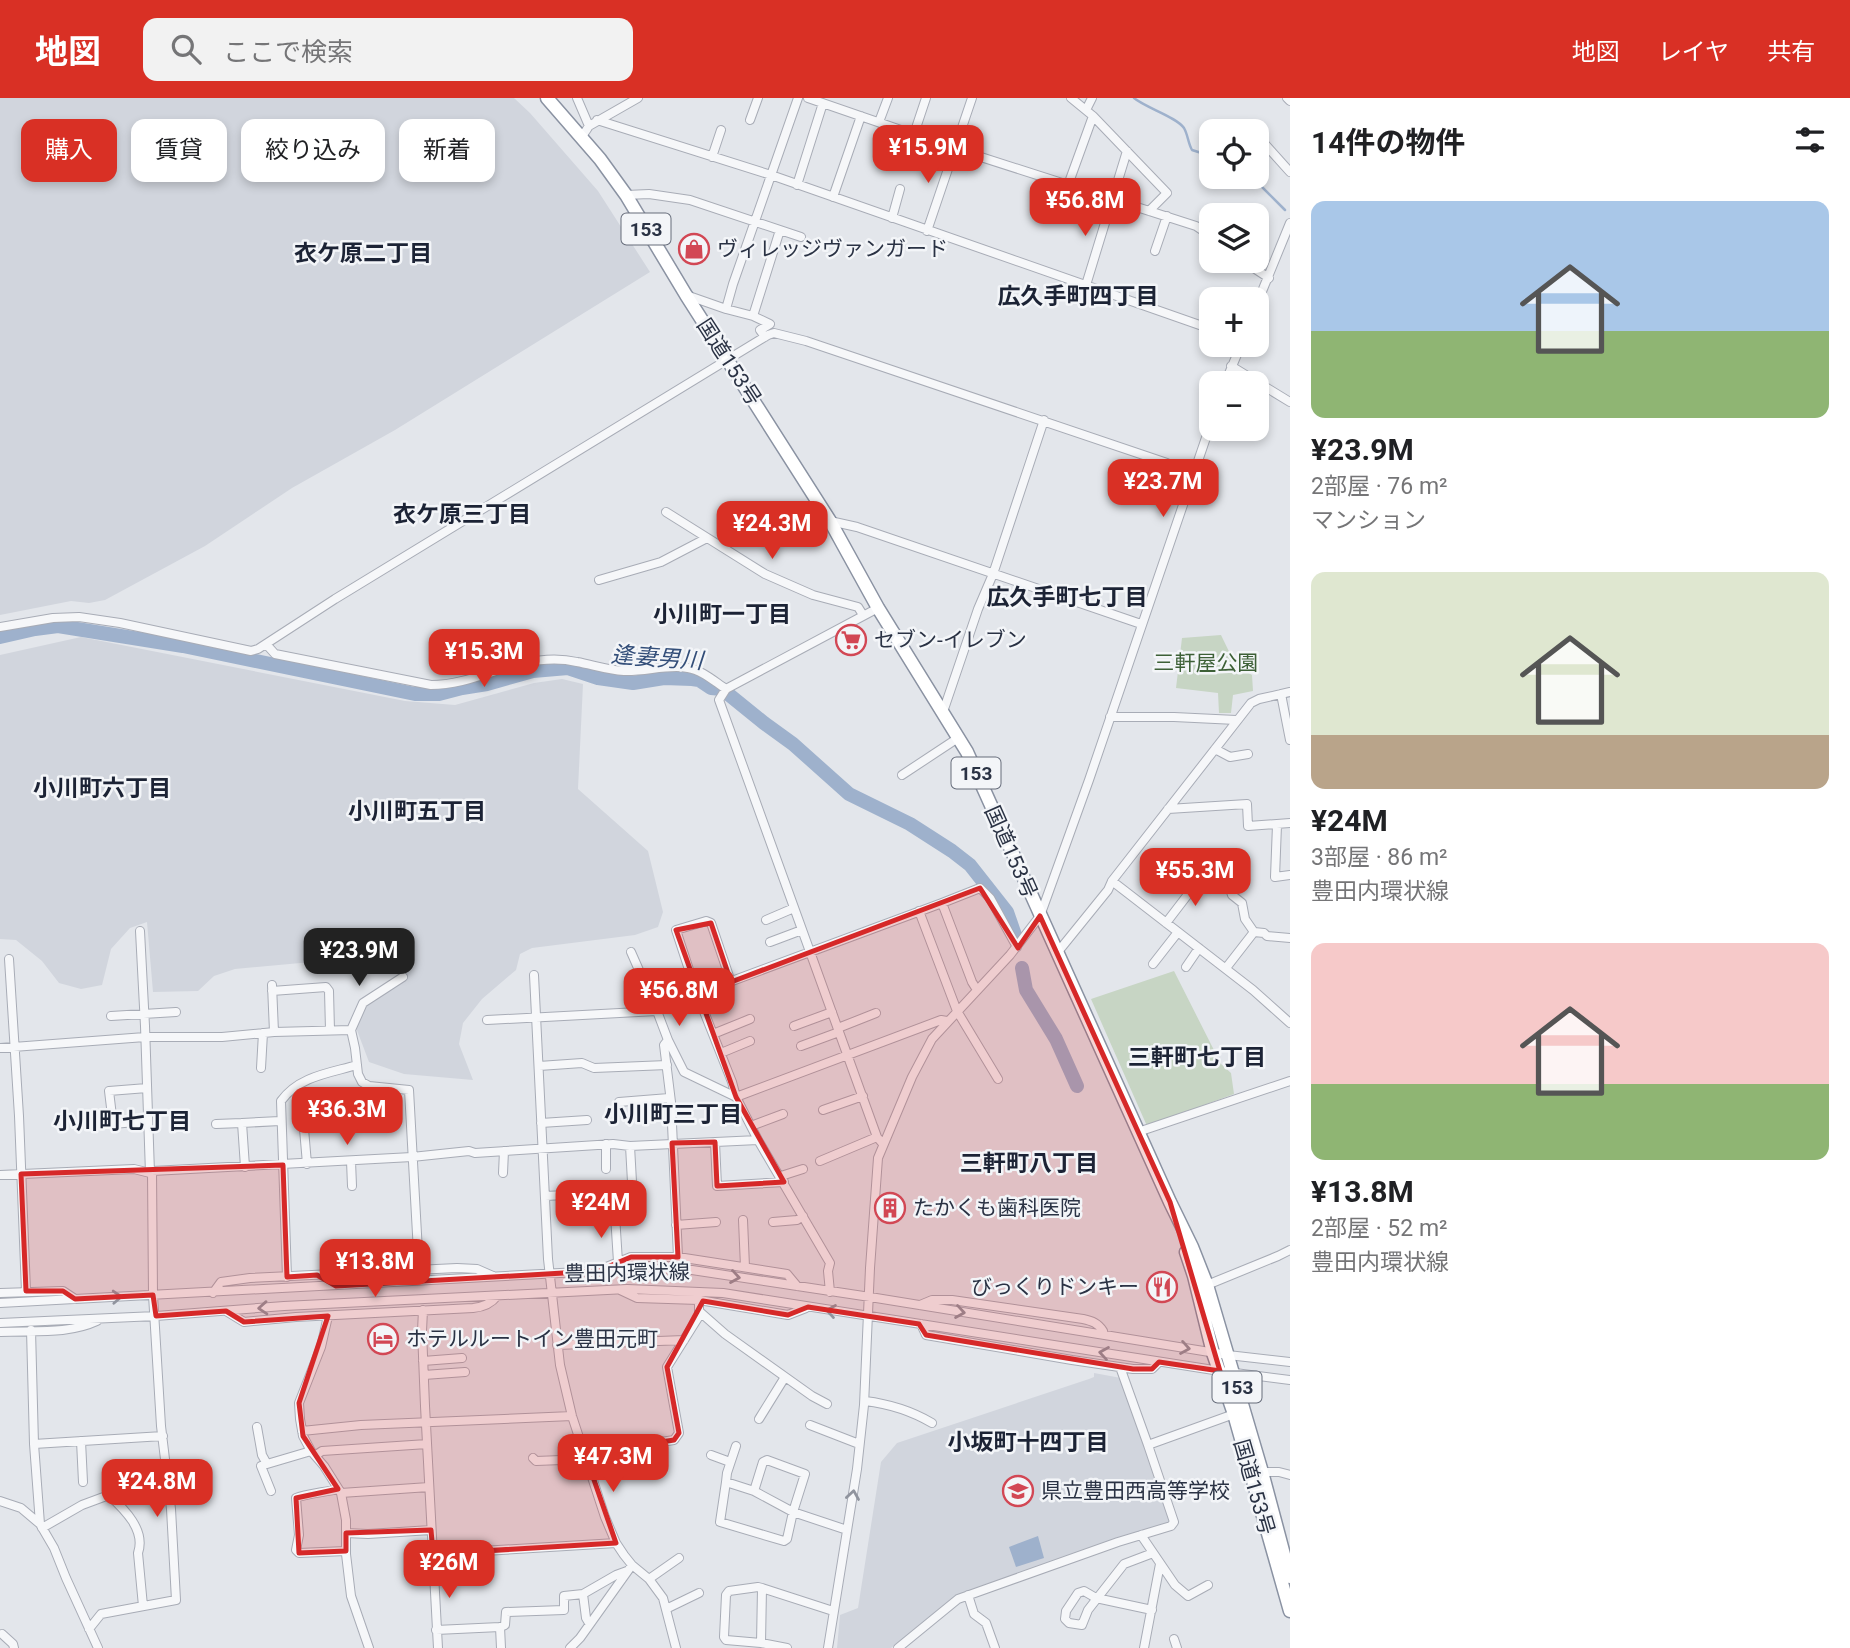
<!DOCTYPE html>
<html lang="ja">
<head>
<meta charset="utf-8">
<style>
	body { margin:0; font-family:Roboto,"Noto Sans JP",sans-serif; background:#f2f2f2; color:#202124; height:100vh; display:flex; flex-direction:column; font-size:26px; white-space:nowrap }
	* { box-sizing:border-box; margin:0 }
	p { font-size:23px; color:#757577 }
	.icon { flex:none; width:38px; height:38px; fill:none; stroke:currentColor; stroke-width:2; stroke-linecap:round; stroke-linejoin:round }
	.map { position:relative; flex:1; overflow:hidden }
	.side { display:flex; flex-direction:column; background:#fff; width:560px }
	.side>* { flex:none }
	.guide { position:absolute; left:21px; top:21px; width:665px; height:63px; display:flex; gap:14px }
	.tools { position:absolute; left:1199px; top:21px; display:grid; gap:14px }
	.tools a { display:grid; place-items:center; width:70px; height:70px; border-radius:14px; background:#fff; box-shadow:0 4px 10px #0003; font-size:35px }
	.price { position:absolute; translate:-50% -60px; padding:0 16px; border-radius:14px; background:#d93025; color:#fff; font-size:23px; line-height:46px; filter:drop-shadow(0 2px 4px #0008) }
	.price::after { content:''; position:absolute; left:50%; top:42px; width:21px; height:16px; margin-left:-10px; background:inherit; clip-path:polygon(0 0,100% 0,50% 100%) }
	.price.current { background:#222; color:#fff }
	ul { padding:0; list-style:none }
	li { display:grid; align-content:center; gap:14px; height:371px; padding:0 21px }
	li span { display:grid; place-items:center; height:217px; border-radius:14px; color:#555 }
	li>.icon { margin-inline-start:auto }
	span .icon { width:126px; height:126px; fill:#fffc; stroke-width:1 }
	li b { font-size:30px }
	h2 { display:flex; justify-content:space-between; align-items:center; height:84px; padding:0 21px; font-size:30px }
	.chip { padding:0 24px; border-radius:14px; background:#fff; box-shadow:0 4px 10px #0003; font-size:24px; line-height:63px }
	.chip.current { background:#d93025; color:#fff }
	header { display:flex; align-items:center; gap:42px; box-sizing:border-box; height:98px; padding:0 35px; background:#d93025; color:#fff }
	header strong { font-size:33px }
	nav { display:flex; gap:38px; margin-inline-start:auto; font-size:24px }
	.search { width:490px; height:63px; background:#f2f2f2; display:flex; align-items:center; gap:18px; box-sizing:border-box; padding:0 24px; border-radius:14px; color:#757577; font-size:26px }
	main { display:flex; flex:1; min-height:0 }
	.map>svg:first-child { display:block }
	.built { fill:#d1d5dd }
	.green { fill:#c7d5c4 }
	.water { fill:#9eb1cc }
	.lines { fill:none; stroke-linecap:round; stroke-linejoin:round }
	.stream { stroke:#9eb1cc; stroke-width:2.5 }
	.river { stroke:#9eb1cc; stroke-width:14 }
	.minor-casing { stroke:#a8acb6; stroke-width:10 }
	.highway-casing { stroke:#8a92a2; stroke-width:15 }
	.minor { stroke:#f6f7f9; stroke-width:8 }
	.highway { stroke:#fff; stroke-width:12 }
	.oneway { stroke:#90949e }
	.marked { fill:#d62828; fill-opacity:0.2; stroke:#d62828; stroke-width:5; stroke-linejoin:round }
	.labels { text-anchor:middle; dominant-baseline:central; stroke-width:5; stroke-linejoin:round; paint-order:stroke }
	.shield { fill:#f3f5f8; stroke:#666c7a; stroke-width:2 }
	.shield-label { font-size:19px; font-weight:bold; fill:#2a3244 }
	.poi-label { font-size:21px; fill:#2a3244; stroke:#f3f5f8; text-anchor:start }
	.street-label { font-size:21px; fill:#2a3244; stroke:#f3f5f8 }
	.park-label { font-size:21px; fill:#3d6037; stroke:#f3f5f8 }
	.neighbourhood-label { font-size:23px; font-weight:bold; fill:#1c2335; stroke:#f3f5f8 }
	.water-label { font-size:23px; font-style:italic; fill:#334e79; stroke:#f3f5f8 }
</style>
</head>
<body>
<header>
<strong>地図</strong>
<div class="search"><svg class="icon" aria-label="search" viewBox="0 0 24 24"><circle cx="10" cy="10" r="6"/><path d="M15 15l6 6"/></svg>ここで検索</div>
<nav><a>地図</a><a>レイヤ</a><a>共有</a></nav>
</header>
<main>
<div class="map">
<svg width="1290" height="1550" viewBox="0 0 1290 1550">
	<rect width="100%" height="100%" fill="#e3e6eb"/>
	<path class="built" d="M0,0H514L530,15L598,93L650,174L395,332L292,390L205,448L105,502L89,505L71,503L0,517Z
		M81,539L405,603L455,607L534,585L562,581L583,586L578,691L648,753L663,814L658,829L635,837L532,850L520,856L516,872L482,901L463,925L459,946L473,982L404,976L369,964L355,927L372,899L407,876L399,856L235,871L214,878L198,893L153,894L147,824L130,830L111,851L102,887L81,891L59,885L42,863L16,842L0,841V557Z
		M1094,1275L1121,1280L1169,1422L1167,1426L955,1500L891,1550H837L840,1517L858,1510L881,1364L897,1345L1089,1281L1094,1279Z"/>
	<path class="green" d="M1221,537L1236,568L1252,577L1253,593L1233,597L1231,615H1219L1218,595L1176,590L1182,540Z
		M1174,873L1221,966L1231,975L1234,996L1147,1028L1091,901Z"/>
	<path class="water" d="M1038,1438L1044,1460L1016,1469L1009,1449Z"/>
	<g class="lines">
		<path class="stream" d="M1134,0C1146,10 1177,19 1184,30C1188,37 1188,45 1192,52L1211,58
			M1252,79L1285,112"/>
		<path class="river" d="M0,539L35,531L58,528L183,548L415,596H439L462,590L487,586L533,573L568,570L598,580L633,585L664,580L692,581L699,582L711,590L722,591L764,625L793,646L849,696L910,726L952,753L970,767L1007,814L1015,837
			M1022,870L1026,892L1056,941L1077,988"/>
		<g class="minor-casing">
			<path id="minor" d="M577,0L589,28
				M808,0L956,51L1196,128L1211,138
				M1287,0L1290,3
				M1086,12L1092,0
				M1093,18L1167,95L1149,113
				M597,22L771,77L1211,231
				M750,22L758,0
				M879,24L888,0
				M914,36L926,0
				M1256,36L1290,74
				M581,40L589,28L638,0
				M712,59L721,32
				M797,87L823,5
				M1068,87L1093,18L1071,0
				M626,97L649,96L690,102L801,139
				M833,99L861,18
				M892,120L900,91
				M927,133L972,0
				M1155,153L1167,118
				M1243,163L1269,180
				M1086,187L1127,53
				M686,197L726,211L733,186L798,0
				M1256,208L1290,125
				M726,211L753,218L770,226L760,232L765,239
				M753,218L780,132
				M1231,268L1290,304
				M1225,285L1241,247
				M666,414L765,476L813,497L858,509L863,517
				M830,423L857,429L1141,526
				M599,482L661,464L707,440
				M878,510L726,591L719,602L877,1039L883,1046
				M0,529L53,520L79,519L120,525L251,553L258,551L335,501L768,237L774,235L806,243L1167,365
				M266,546L275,556L431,587C463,587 493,572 524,565C542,561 560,560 577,564C593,567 608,572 624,573C645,574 668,566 688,570C702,572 715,584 726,591
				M1281,596L1290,642
				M943,614L978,511L993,476L1044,322
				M1110,619H1174L1236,622
				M1215,651L1230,659L1248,656
				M902,677L958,640
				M1168,711L1247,706L1248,728L1290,725
				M1277,727L1275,779L1290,777
				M1112,783L1253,892L1290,925
				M1230,791L1232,797L1242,805L1245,821L1254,834L1264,835L1267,838L1290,840
				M942,805L980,790L990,800L1017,849
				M919,813L957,913L998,981
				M766,822L794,810
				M1166,825L1202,778
				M140,833L145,928L150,1075
				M770,844L802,832
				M631,854L657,913L668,942L684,974L736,999L941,922L947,923
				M1057,855L1108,792L1112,783L1251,605L1259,601L1290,594
				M9,861L19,1018L26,1193
				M1153,866L1178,834
				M1186,869L1199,850
				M1226,870L1254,834
				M534,877L548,1161L560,1267L572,1318L605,1419L616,1445L624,1457L632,1467L649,1481L663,1500L676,1550
				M731,884L711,825L706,823L676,832L697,896L732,984L736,999L758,1042L830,1165L828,1173L830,1194
				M272,887L274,934
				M272,893L326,889L329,893L330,932
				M111,918L176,914
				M487,922L657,913L697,896L942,805L972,884L977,892
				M794,928L832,914
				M838,930L876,915
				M351,932L363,905L403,879
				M713,936L750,921
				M668,942L664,947L671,1004L678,1159
				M801,948L839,934
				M0,950L145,939H222L274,934L351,932L355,950L358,976L362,984L369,988L409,992L419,1172
				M721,955L750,943
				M539,968L582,965L594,970L667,967
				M261,970L263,935
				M147,990L109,993L113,1026L147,1023
				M619,1004L669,1000
				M823,1012L863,998
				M541,1025L587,1022
				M216,1026L242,1025
				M751,1028L783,1016
				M1138,1034L1290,983
				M715,1044L717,1088L784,1084
				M630,1048L632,1084
				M351,1063L352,1088
				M820,1063L877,1039
				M307,1066L303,1019L317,1017
				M245,1069L242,1025L280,1023
				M606,1071V1046
				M150,1075L152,1073L412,1059L469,1053L475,1055L613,1046L630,1048L758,1042
				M503,1075L504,1053
				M0,1077L134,1071L150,1075
				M781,1078L803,1071
				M545,1098L587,1096
				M615,1117L618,1164
				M743,1122L745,1169
				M773,1124L797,1122L803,1118
				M676,1127L716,1124
				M604,1170L631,1159H678L787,1176L797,1188
				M287,1179L281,1003C299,978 330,975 357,967
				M1207,1187L1278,1158L1290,1152
				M620,1192L637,1200L699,1202L788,1217L806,1210
				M0,1195L63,1193L75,1201
				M213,1195L221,1184L250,1180L457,1170L477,1171L493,1178
				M0,1205L598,1173L657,1171L692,1172L870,1199L1228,1257L1290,1264
				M920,1207L932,1202H952L1083,1221C1092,1223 1098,1225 1103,1233L1102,1236
				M423,1212L422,1233L425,1308L438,1550
				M226,1213L244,1224L296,1219L473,1210C483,1209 491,1206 497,1198
				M700,1214L725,1236L812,1298L827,1306
				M328,1218L321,1249L299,1305L300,1321L303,1338L311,1353L324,1368L341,1395L346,1422V1456L351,1498L369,1550
				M0,1225L156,1218L284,1208L627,1191L723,1195L1220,1273L1290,1282
				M921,1226L926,1237L1072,1262L1133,1271H1152L1159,1264
				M31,1232L34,1346L40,1426
				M0,1234C32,1232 67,1237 97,1223
				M557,1247L684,1242
				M423,1263L462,1260
				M1120,1269L1148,1347
				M424,1277L465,1274
				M865,1303C890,1306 910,1312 932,1325
				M759,1321L785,1279
				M810,1327L859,1346
				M257,1329L262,1357L267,1366L311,1353
				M302,1333L361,1327L572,1318
				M81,1343L83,1384
				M34,1346L163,1338
				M585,1356L674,1342L679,1335L667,1269L699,1218V1202
				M316,1357L322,1353L427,1346
				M711,1357L730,1364
				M533,1360L536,1363L587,1361
				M767,1362L805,1376L793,1414L787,1441L784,1443L720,1424L726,1384L754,1393L763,1364Z
				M261,1368L271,1393
				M1262,1374H1279L1290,1377
				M726,1384L727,1375L736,1348
				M338,1391C326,1394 305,1396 296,1400L299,1437L296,1452L299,1455L346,1453
				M754,1393L793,1414L847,1432
				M341,1395L429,1389
				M0,1403L21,1410L40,1426L54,1450L66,1480L98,1550
				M42,1430L82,1407L109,1397C124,1411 146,1432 138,1455L143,1508
				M346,1435L368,1436L431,1432
				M1141,1437L1175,1487L1188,1498L1208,1487
				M433,1456L616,1445
				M649,1481L679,1460
				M762,1490L761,1545L787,1550
				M583,1496L616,1477L627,1473
				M968,1497L974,1516L986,1525L995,1550
				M666,1511L699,1495
				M1152,1512L1096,1500L1084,1493L1078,1495L1066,1513L1065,1521L1069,1525L1082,1527L1088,1512L1124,1466L1153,1455
				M89,1531L101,1516L176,1502L171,1411L161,1328L153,1197L152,1073
				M436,1532L500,1529
				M2,1536L13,1546L14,1550
				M1174,1541L1177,1550
				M761,1545L726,1542L724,1539L726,1497L729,1493L758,1489L762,1490L833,1513
				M501,1550L500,1529L505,1527L506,1514L564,1512V1498L583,1496L586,1520L589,1525
				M570,1550L580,1540L632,1467
				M828,1550L857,1371L864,1307L870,1170L878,1060L912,979L932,941L1010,857L1040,818L1089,682L1211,325
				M898,1550L958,1501L1118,1444L1171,1428L1174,1424L1148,1347L1234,1316
				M1144,1550L1160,1466"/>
		</g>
		<g class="highway-casing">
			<path id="highway" d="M547,0L600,61L626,97L686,197L830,423L878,510L967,654L1170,1104L1192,1149L1207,1187L1262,1374L1290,1479
				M1186,1154L1194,1178L1213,1255L1234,1316L1290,1513"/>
		</g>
		<use href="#minor" class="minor"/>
		<use href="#highway" class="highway"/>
	</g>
	<defs><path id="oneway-chevron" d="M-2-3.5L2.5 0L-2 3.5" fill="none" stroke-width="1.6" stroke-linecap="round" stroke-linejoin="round" transform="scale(1.75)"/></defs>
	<g class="oneway">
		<use href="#oneway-chevron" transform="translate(735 1179) rotate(9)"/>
		<use href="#oneway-chevron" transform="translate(117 1199) rotate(-3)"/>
		<use href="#oneway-chevron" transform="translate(263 1210) rotate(176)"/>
		<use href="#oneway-chevron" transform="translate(831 1213) rotate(-171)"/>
		<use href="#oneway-chevron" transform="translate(960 1214) rotate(9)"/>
		<use href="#oneway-chevron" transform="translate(1185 1250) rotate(10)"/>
		<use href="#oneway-chevron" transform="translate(1104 1255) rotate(-171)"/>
		<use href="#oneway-chevron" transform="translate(853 1397) rotate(-81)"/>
	</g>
	<path class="marked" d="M980,790L1018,850L1040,818L1170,1104L1220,1273L1159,1264L1152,1271H1133L926,1237L919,1226L808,1209L788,1217L703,1203L667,1269L679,1335L674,1342L585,1356L616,1445L433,1456L431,1432L346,1435V1453L299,1455L296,1400L338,1391L303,1338L299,1305L328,1218L244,1224L226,1213L156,1218L153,1197L75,1201L63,1193H26L21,1076L283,1067L287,1179L317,1177L336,1188L598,1173L631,1159H678L672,1045L715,1044L717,1088L784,1084L736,999L676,832L711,825L731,884Z"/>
	<defs>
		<g id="shop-ring" transform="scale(1.575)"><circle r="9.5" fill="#f3f5f8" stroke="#d24754" stroke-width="1.5"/><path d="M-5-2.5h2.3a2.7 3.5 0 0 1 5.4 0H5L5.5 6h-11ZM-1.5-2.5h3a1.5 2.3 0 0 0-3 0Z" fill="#d24754"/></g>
		<g id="supermarket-ring" transform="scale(1.575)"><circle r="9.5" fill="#f3f5f8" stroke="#d24754" stroke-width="1.5"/><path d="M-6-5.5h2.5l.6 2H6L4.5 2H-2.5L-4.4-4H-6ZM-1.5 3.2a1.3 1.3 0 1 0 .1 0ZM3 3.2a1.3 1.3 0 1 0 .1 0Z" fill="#d24754"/></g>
		<g id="building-ring" transform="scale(1.575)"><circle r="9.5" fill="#f3f5f8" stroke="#d24754" stroke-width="1.5"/><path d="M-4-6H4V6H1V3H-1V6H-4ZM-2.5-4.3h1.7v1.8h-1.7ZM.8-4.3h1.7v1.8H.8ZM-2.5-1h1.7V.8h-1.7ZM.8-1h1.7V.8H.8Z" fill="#d24754"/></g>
		<g id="restaurant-ring" transform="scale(1.575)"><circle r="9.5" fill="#f3f5f8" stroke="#d24754" stroke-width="1.5"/><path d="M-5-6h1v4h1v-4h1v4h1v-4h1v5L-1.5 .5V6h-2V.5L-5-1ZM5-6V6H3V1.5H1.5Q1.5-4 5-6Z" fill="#d24754"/></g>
		<g id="hotel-ring" transform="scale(1.575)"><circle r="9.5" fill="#f3f5f8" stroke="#d24754" stroke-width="1.5"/><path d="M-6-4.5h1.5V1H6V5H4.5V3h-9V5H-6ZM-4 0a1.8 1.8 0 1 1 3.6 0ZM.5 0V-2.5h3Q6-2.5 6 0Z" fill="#d24754"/></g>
		<g id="school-ring" transform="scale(1.575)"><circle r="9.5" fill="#f3f5f8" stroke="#d24754" stroke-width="1.5"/><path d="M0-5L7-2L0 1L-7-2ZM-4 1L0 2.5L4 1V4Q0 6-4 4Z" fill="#d24754"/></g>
	</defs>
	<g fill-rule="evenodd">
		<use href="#shop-ring" x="694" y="151"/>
		<use href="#supermarket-ring" x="851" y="542"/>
		<use href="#building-ring" x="890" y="1110"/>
		<use href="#restaurant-ring" x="1162" y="1189"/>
		<use href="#hotel-ring" x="383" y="1241"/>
		<use href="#school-ring" x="1018" y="1393"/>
	</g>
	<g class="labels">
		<g class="shield">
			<rect x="621.5" y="115.5" width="49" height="31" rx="5"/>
			<rect x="951.5" y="659.5" width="49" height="31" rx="5"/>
			<rect x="1212.5" y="1273.5" width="49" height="31" rx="5"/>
		</g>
		<g class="shield-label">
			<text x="646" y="131">153</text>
			<text x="976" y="675">153</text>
			<text x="1237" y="1289">153</text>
		</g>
		<g class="poi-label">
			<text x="717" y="151">ヴィレッジヴァンガード</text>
			<text x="874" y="542">セブン-イレブン</text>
			<text x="913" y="1110">たかくも歯科医院</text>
			<text x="1139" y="1189" text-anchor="end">びっくりドンキー</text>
			<text x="406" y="1241">ホテルルートイン豊田元町</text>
			<text x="1041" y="1393">県立豊田西高等学校</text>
		</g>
		<g class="street-label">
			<text transform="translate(729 264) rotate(57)">国道153号</text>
			<text transform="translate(1011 754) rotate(66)">国道153号</text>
			<text transform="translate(627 1175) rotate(-1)">豊田内環状線</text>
			<text transform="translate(1254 1389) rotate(74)">国道153号</text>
		</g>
		<g class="park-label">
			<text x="1206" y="565">三軒屋公園</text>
		</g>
		<g class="neighbourhood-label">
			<text x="363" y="155">衣ケ原二丁目</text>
			<text x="1078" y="198">広久手町四丁目</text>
			<text x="462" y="416">衣ケ原三丁目</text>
			<text x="1067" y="499">広久手町七丁目</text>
			<text x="722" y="516">小川町一丁目</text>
			<text x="102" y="690">小川町六丁目</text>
			<text x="417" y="713">小川町五丁目</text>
			<text x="1197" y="959">三軒町七丁目</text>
			<text x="673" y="1016">小川町三丁目</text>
			<text x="122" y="1023">小川町七丁目</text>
			<text x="1029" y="1065">三軒町八丁目</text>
			<text x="1028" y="1344">小坂町十四丁目</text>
		</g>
		<g class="water-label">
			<text transform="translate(657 560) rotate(4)">逢妻男川</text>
		</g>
	</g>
</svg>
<div class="tools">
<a><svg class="icon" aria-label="locate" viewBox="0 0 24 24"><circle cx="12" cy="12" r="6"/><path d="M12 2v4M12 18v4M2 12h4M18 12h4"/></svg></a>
<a><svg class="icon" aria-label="layers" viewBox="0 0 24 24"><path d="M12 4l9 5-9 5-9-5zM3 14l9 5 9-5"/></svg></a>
<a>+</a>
<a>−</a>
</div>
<b class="price" style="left:928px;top:87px">¥15.9M</b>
<b class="price" style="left:1085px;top:140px">¥56.8M</b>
<b class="price" style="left:1163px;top:421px">¥23.7M</b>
<b class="price" style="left:772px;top:463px">¥24.3M</b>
<b class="price" style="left:484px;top:591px">¥15.3M</b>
<b class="price" style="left:1195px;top:810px">¥55.3M</b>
<b class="price current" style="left:359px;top:890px">¥23.9M</b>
<b class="price" style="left:679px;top:930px">¥56.8M</b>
<b class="price" style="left:347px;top:1049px">¥36.3M</b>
<b class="price" style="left:601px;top:1142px">¥24M</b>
<b class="price" style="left:375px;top:1201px">¥13.8M</b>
<b class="price" style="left:613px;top:1396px">¥47.3M</b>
<b class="price" style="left:157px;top:1421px">¥24.8M</b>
<b class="price" style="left:449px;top:1502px">¥26M</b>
<div class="guide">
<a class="chip current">購入</a>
<a class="chip">賃貸</a>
<a class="chip">絞り込み</a>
<a class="chip">新着</a>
</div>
</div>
<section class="side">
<h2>14件の物件<svg class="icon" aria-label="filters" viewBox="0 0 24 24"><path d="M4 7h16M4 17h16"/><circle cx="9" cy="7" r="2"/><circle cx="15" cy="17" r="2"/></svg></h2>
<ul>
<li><span style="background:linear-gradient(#a9c7e8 60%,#8fb573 0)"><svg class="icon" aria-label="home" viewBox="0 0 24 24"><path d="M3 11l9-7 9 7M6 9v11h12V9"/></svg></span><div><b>¥23.9M</b><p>2部屋 · 76 m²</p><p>マンション</p></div></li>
<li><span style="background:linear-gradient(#dfe7d0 75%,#b9a48a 0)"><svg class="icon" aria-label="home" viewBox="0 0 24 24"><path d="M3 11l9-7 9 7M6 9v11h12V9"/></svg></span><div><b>¥24M</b><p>3部屋 · 86 m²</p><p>豊田内環状線</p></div></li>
<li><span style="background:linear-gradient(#f6c9c9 65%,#8fb573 0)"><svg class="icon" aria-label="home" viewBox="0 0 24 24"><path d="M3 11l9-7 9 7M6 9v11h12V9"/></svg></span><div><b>¥13.8M</b><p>2部屋 · 52 m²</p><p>豊田内環状線</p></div></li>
</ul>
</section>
</main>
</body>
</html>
